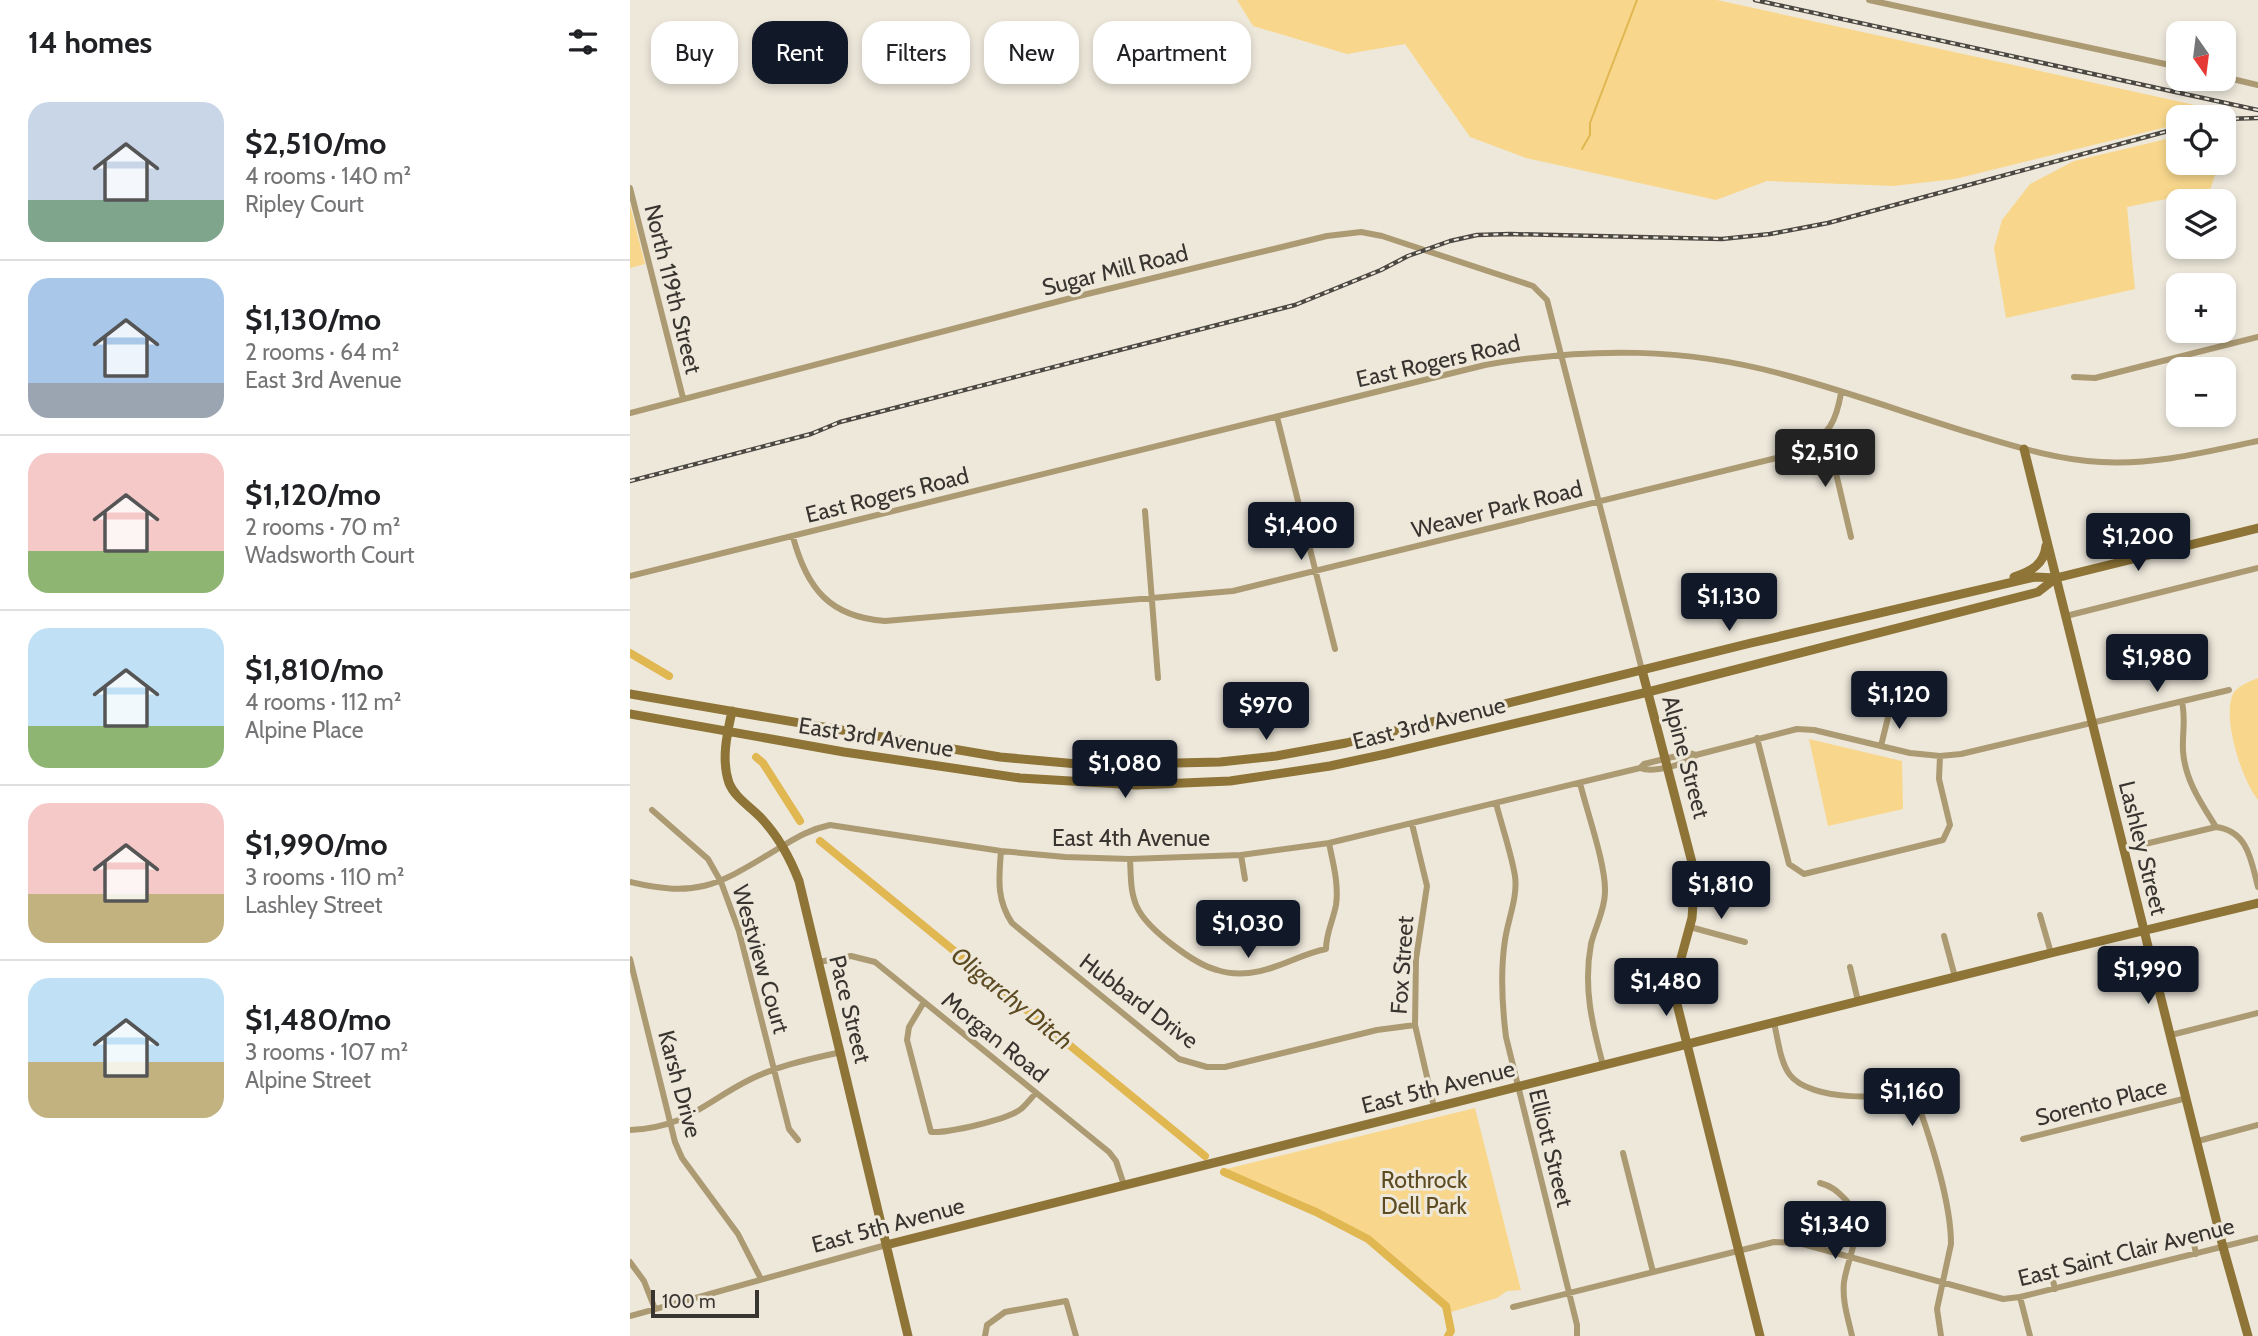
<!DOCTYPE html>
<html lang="en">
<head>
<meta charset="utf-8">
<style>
	body { margin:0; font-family:Cabin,sans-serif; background:#f2f2f2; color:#202124; height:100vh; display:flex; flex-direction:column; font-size:26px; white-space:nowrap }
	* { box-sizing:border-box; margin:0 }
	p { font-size:23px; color:#757577 }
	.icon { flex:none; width:38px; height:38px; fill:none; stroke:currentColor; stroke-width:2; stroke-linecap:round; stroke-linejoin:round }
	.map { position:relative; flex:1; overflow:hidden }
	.details { display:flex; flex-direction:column; background:#fff; width:630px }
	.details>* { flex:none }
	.top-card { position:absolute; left:21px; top:21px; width:665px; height:63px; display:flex; gap:14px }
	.needle { width:46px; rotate:166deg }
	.fabs { position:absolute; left:1536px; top:21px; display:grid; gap:14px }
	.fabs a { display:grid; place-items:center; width:70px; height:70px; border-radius:14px; background:#fff; box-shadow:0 4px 10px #0003; font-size:35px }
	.scale { position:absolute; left:21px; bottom:18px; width:108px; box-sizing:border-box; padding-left:7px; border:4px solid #383531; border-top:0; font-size:19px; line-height:24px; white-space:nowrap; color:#383531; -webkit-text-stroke:5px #eee8db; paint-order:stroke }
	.price { position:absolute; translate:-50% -60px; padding:0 16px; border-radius:7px; background:#111827; color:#fff; font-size:23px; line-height:46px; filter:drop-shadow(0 2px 4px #0008) }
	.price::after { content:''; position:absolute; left:50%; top:42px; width:21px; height:16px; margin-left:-10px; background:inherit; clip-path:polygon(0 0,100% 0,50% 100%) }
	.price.selected { background:#222; color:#fff }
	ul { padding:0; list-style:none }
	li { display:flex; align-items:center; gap:21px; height:175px; padding:0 28px }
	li+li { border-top:2px solid #e0e0e0 }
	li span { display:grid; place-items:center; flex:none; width:196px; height:140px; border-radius:21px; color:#555 }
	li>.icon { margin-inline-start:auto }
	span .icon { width:84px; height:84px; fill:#fffc; stroke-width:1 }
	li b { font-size:30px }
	h2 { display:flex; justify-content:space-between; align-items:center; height:84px; padding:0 28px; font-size:30px }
	.pill { padding:0 24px; border-radius:21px; background:#fff; box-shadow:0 4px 10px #0003; font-size:24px; line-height:63px }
	.pill.selected { background:#111827; color:#fff }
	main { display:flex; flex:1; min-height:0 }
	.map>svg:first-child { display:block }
	.green { fill:#f8d78c }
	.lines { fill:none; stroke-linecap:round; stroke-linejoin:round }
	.stream { stroke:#e1b752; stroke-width:2 }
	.canal { stroke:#e1b752; stroke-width:8 }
	.street { stroke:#ac9a73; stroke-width:6 }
	.secondary { stroke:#8e7436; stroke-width:9 }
	.rail-casing { stroke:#4b4843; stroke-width:4.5 }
	.rail { stroke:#eee8db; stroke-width:2; stroke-dasharray:5; stroke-linecap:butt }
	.labels { text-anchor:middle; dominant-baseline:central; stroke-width:6; stroke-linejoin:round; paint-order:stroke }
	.street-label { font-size:23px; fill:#383531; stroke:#eee8db }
	.park-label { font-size:23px; fill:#5d4b22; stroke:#eee8db }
	.water-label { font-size:24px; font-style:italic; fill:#5c4a21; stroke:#eee8db }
</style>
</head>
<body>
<main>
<section class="details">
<h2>14 homes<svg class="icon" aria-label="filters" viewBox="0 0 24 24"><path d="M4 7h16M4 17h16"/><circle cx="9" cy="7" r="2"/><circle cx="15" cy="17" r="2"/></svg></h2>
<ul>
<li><span style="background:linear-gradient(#c9d6e8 70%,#7fa58c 0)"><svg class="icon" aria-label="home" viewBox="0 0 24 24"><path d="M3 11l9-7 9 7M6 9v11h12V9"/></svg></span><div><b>$2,510/mo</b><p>4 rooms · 140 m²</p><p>Ripley Court</p></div></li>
<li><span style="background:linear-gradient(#a9c7e8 75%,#9aa5b1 0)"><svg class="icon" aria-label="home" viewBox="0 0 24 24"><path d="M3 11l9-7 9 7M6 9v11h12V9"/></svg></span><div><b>$1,130/mo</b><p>2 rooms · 64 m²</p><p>East 3rd Avenue</p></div></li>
<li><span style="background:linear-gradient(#f6c9c9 70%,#8fb573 0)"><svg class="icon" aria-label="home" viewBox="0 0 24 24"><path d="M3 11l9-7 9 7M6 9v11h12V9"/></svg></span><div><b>$1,120/mo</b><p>2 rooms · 70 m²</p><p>Wadsworth Court</p></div></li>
<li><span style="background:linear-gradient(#bfe0f5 70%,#8fb573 0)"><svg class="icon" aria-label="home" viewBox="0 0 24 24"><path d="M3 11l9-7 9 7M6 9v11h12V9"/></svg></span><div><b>$1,810/mo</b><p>4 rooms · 112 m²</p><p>Alpine Place</p></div></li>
<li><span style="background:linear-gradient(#f6c9c9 65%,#c2b280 0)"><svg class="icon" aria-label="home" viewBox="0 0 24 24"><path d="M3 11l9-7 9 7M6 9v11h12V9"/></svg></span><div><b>$1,990/mo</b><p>3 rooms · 110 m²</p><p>Lashley Street</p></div></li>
<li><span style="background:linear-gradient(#bfe0f5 60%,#c2b280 0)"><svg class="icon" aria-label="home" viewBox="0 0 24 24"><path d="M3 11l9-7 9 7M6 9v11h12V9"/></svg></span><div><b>$1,480/mo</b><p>3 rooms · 107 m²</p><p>Alpine Street</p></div></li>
</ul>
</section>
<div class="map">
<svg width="1628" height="1336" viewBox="0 0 1628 1336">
	<rect width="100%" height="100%" fill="#eee8db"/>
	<path class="green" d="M607,0H1087L1597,112L1574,117H1549V124L1325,179L1263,186L1137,181L1086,200L896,158L840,137L775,44L717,54L623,26Z
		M1549,136V163H1589L1580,190L1497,207L1505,289L1376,318L1364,248L1372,220L1400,184L1444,161Z
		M0,205L15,264L0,268Z
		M1628,678V800C1612,780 1593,722 1602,696C1606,686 1619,682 1628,678Z
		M1179,739L1272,761L1273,809L1198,826Z
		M845,1108L891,1290L877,1291L867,1298L818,1313L816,1306L738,1239L686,1212L592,1170Z"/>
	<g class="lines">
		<path class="stream" d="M952,149L960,135V123L1007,0"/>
		<path class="canal" d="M0,653L39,676
			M126,757L133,763L170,821
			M190,841L575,1156
			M594,1172L686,1212L738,1239L816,1306L821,1331L818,1336"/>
		<path class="street" d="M1239,0L1549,67
			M1594,77L1628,85
			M0,188L53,398
			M1444,377L1465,378L1628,337
			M0,413L449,296L697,236L731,232L752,236L903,286L917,300L1012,670
			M647,417L705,649
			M1197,433L1211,444V457L1205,469L1221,537
			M515,511L528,678
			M163,537C177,589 200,617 255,621L603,591L1175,451C1199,432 1206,423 1211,393
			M0,576L855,365C959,347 1057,347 1159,376C1222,393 1284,416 1347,435C1387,447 1428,460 1471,462C1525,465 1576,452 1628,441
			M1436,616L1628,568
			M1251 699a11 11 0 1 1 22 0a11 11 0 1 1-22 0Z
			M1552,702C1556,721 1552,733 1553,751C1555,780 1571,803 1586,827C1618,831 1621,860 1628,887
			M1127,738L1159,864L1174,874L1313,840L1320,825L1309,779L1310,756
			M1251,746L1260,709
			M1010,768C1023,773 1055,765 1066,755L1167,729L1184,730L1280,753L1310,756L1331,754L1599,690
			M950,783C957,812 976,865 975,892C975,910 965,927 961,944C953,987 962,1024 973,1065
			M866,803C872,827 881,852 885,876C888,897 878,919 875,940C870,973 872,1005 876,1037L947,1325V1336
			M22,810L78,859L91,882L109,931L159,1129L168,1140
			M782,824L797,886L786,959L785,1025L804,1107
			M1494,849L1586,827
			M371,851C369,878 366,899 382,923L549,1059L577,1067H595L747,1030L785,1025
			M611,855L615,879
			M500,859C501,875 500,892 507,907C517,929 564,964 587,970C596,973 609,974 619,973C647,970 670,954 696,949C696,933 703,921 706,905C709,884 703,863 699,843
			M0,882C72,899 90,883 151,847C167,837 181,829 200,825L371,851L435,857L500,859L611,855L699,843L1010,768L1014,764L1059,753L1066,755
			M1410,915L1421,953
			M1060,927L1115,942
			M1314,936L1325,977
			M0,959L45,1142L52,1158L108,1234L131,1279
			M189,962L221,956L245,962L479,1152L486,1161L494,1185
			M1220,967L1228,1001
			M294,1002L279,1027L277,1040L301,1132C318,1133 377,1120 391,1109C396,1105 401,1098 406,1093
			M1144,1023C1148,1039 1150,1062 1160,1075C1180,1101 1259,1101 1286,1088L1288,1104C1302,1144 1321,1202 1321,1244L1307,1309L1311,1336
			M1541,1035L1628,1013
			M0,1130C59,1127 75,1101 123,1078C150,1065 181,1059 211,1052
			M1393,1139L1557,1098
			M1568,1141L1628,1125
			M993,1153L1023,1272
			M1190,1183C1202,1186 1207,1191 1216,1200C1238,1223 1218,1255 1214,1282C1212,1301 1218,1318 1222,1336
			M1563,1239L1566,1254
			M0,1262L14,1281L25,1309
			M1421,1272L1425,1289
			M1390,1297L1400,1336
			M883,1307L1144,1242L1169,1243L1373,1299L1390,1297L1628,1238
			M0,1316L256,1245
			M355,1336L357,1325L375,1312L436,1301L446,1336"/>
		<path class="secondary" d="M1394,449L1593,1247L1618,1336
			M1384,577C1401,571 1414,565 1416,546
			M1012,670L1065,874L1062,918L1047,973V1004L1130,1336
			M0,694L370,757L459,765L590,762L646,756L716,743L1121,643L1405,577L1426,578L1628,528
			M102,711C97,734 91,760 99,783C105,798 121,807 132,819C149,837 160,858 169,881L278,1336
			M0,714L214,752L390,778L507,785L600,781L700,766L756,754L1018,692L1408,592L1426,578
			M256,1245L1421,953L1628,903"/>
		<g class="rail-casing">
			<path id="rail" d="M1125,0L1628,110
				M1594,119L1628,118
				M0,481L181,434L210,422L665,305L751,270L778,256L820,241L847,235L880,234L1092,239L1140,234L1198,223L1549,128"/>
		</g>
		<use href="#rail" class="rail"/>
	</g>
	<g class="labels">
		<g class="street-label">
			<text transform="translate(485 270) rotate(-14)">Sugar Mill Road</text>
			<text transform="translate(43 289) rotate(76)">North 119th Street</text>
			<text transform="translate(808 361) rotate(-13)">East Rogers Road</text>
			<text transform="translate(257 495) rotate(-14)">East Rogers Road</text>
			<text transform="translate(867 509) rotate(-14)">Weaver Park Road</text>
			<text transform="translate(799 723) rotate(-14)">East 3rd Avenue</text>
			<text transform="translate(246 737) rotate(9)">East 3rd Avenue</text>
			<text transform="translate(1056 757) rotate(75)">Alpine Street</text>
			<text x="501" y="838">East 4th Avenue</text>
			<text transform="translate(1513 848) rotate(76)">Lashley Street</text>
			<text transform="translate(131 959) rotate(74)">Westview Court</text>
			<text transform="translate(772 965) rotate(-86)">Fox Street</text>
			<text transform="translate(509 1001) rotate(37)">Hubbard Drive</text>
			<text transform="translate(220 1009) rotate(76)">Pace Street</text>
			<text transform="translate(365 1037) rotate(39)">Morgan Road</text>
			<text transform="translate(50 1084) rotate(75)">Karsh Drive</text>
			<text transform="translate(808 1087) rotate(-14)">East 5th Avenue</text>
			<text transform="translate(1471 1102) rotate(-14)">Sorento Place</text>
			<text transform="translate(921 1148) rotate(76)">Elliott Street</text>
			<text transform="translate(258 1225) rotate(-15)">East 5th Avenue</text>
			<text transform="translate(1496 1252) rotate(-14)">East Saint Clair Avenue</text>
		</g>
		<g class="park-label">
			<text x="794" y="1180">Rothrock<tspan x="794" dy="26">Dell Park</tspan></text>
		</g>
		<g class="water-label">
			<text transform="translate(382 998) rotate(39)">Oligarchy Ditch</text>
		</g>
	</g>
</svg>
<div class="fabs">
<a><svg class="needle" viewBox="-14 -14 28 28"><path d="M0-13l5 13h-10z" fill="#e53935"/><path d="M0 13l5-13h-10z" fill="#757577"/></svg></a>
<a><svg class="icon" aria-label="locate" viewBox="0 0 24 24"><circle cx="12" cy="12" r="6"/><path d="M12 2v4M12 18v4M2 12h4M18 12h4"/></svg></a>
<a><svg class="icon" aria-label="layers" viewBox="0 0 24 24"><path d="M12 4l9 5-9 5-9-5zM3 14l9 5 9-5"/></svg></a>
<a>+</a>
<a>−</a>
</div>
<div class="scale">100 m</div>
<b class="price selected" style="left:1195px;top:489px">$2,510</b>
<b class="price" style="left:671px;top:562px">$1,400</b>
<b class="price" style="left:1508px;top:573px">$1,200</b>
<b class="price" style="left:1099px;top:633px">$1,130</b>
<b class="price" style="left:1527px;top:694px">$1,980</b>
<b class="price" style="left:1269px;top:731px">$1,120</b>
<b class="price" style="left:636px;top:742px">$970</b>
<b class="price" style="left:495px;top:800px">$1,080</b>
<b class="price" style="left:1091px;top:921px">$1,810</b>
<b class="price" style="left:618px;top:960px">$1,030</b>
<b class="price" style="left:1518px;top:1006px">$1,990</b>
<b class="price" style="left:1036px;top:1018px">$1,480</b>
<b class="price" style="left:1282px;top:1128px">$1,160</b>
<b class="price" style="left:1205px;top:1261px">$1,340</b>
<div class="top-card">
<a class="pill">Buy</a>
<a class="pill selected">Rent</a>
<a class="pill">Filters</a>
<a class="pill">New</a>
<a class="pill">Apartment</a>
</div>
</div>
</main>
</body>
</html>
